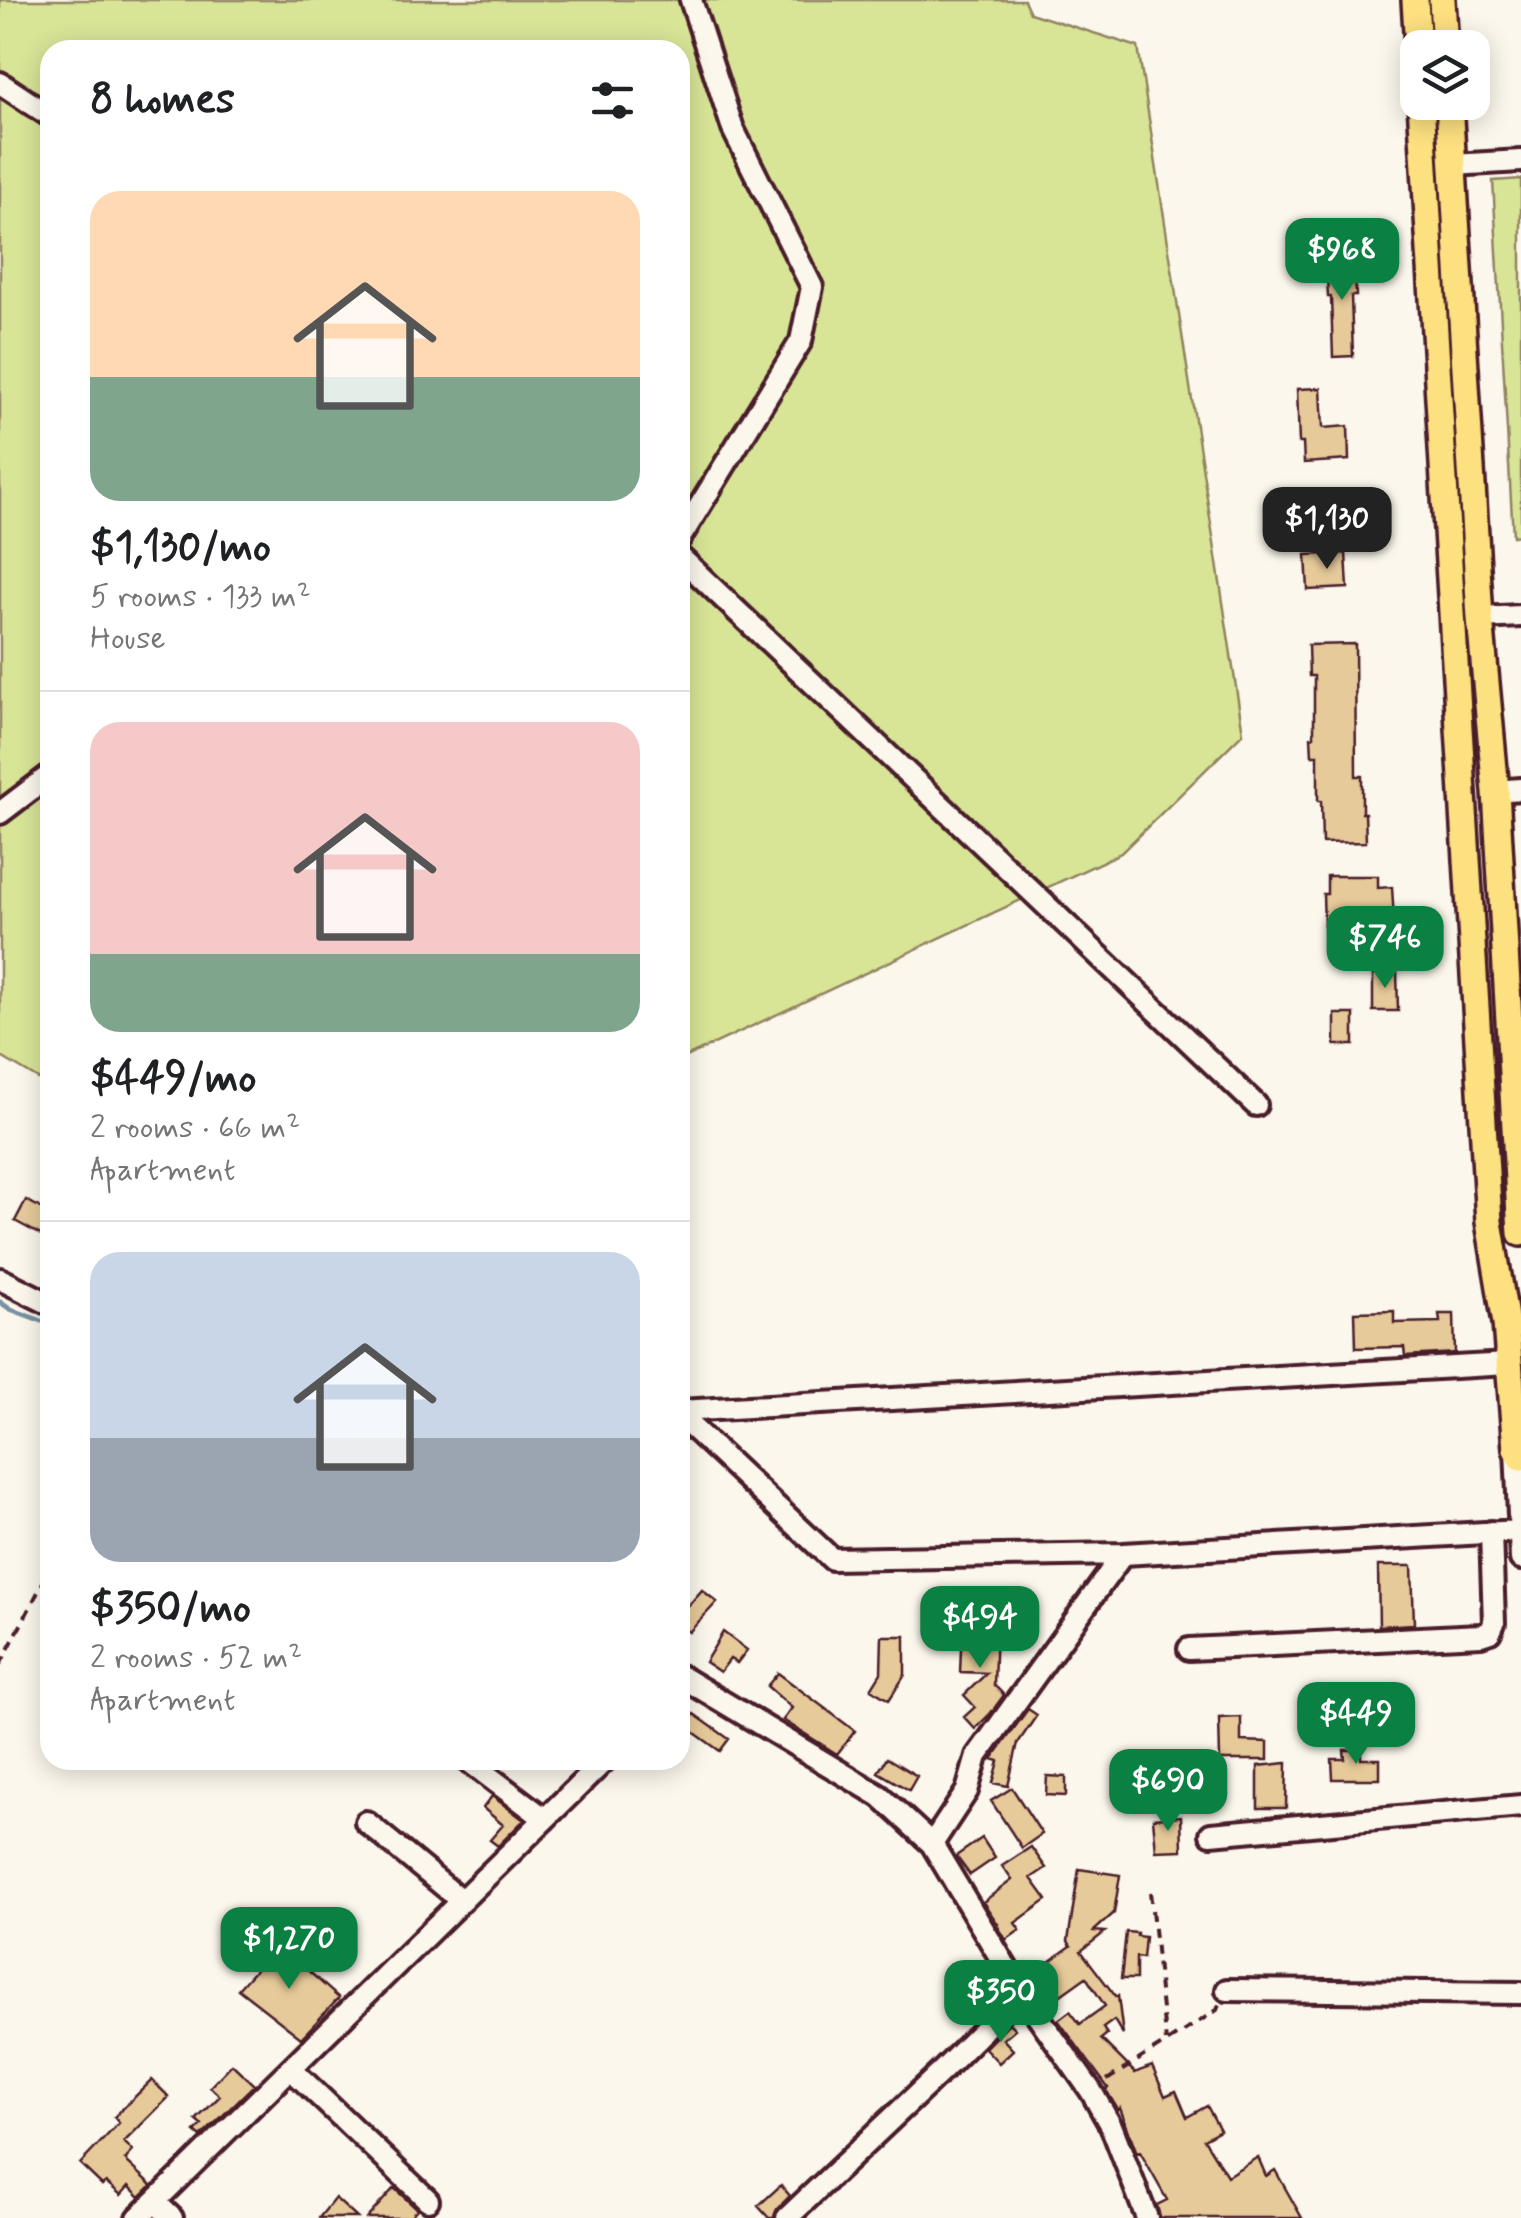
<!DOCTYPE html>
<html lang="en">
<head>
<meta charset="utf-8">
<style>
	body { margin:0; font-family:Mynerve,sans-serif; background:#f2f2f2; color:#202124; height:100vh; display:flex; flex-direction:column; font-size:38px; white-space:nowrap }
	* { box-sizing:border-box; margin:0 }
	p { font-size:32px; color:#757577 }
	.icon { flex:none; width:55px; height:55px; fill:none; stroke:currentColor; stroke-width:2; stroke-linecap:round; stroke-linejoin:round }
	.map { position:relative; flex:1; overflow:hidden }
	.details { position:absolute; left:40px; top:40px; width:650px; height:1730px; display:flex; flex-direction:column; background:#fff; border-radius:30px; box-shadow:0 5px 25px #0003 }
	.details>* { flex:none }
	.controls { position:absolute; left:1400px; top:30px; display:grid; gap:20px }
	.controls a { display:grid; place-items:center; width:90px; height:90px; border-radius:20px; background:#fff; box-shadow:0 5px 25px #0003; font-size:50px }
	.price { position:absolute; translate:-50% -85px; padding:0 22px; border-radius:20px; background:#0b8043; color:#fff; font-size:32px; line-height:65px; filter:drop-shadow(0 2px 5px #0008) }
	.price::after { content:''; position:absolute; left:50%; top:60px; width:30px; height:22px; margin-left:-15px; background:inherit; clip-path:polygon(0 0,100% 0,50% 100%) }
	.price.selected { background:#222; color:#fff }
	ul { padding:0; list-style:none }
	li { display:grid; align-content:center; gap:20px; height:530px; padding:0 50px }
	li+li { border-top:2px solid #e0e0e0 }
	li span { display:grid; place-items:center; height:310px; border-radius:30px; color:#555 }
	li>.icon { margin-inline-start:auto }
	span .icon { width:180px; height:180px; fill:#fffc; stroke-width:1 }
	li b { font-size:42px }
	h2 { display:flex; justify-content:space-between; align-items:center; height:120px; padding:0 50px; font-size:42px }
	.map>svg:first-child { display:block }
	.green { fill:#d8e597; stroke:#918261; stroke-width:2.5 }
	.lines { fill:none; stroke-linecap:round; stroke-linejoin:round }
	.stream { stroke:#7692a4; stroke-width:5 }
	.building { fill:#e6ca9a; stroke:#4a1f2b; stroke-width:2.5 }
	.minor-casing { stroke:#4a1f2b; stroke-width:28 }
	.major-casing { stroke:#4a1f2b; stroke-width:32 }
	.path { stroke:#4a1f2b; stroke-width:4; stroke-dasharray:10 8; stroke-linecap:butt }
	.minor { stroke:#fbf7ec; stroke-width:20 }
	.major { stroke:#fde080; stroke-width:25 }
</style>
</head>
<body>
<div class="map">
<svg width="1521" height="2218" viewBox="0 0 1521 2218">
	<rect width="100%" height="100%" fill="#fbf7ec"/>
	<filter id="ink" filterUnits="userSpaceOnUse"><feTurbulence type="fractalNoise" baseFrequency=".01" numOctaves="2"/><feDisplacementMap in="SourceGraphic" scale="20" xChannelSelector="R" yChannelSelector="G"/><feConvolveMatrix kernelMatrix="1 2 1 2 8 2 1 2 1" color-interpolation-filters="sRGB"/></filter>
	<g filter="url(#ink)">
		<path class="green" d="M0,0H1024L1030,13L1138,47L1243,733L1121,853L680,1060V50H50V1086L0,1056Z
			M1521,179V535L1513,536L1493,181Z"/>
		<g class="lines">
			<path class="stream" d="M0,1302L10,1309L50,1324
				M680,1689L694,1696"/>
		</g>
		<path class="building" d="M1354,257L1356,296H1351L1353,356L1333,357L1331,297H1328L1326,258Z
			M1321,388L1323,428L1348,426L1349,460L1304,463L1303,443H1299L1297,389Z
			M1346,553L1348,588L1308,590L1306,555Z
			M1355,644L1356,776H1362V813H1365L1366,842L1322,843L1321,801H1318V755H1312L1311,737L1314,736V676H1309L1308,645Z
			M1327,876H1378V888L1392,887L1394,920L1375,921V926H1324L1323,894H1327Z
			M1373,971H1397L1398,1011H1373Z
			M1335,1014H1354V1045H1335Z
			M26,1200L50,1213V1240L15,1221Z
			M1394,1311V1323L1440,1322L1439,1314H1454L1455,1353L1405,1356L1404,1347L1356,1348L1355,1312Z
			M1378,1566H1412L1414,1624L1379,1626Z
			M702,1590L717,1602L689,1632L680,1625V1615Z
			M962,1625L996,1627L994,1685L1004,1695L990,1714L975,1729L964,1717L975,1707L964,1695L987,1673L960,1672Z
			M723,1632L747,1650L737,1663L730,1659L720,1672L705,1662Z
			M882,1636H905V1675L889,1700L871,1689L881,1673Z
			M778,1673L855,1731L837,1754L783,1720L792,1708L767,1686Z
			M1028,1709L1037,1715L1018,1743L1008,1786L993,1783L999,1761L992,1759Z
			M694,1714L729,1739L720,1751L685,1726Z
			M1241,1717V1741L1268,1742V1760H1220L1219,1718Z
			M1344,1750H1361V1759H1380V1779H1333L1332,1759H1345Z
			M887,1758L917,1776L909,1790L878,1772Z
			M1287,1763L1286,1808H1258V1766Z
			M1047,1776L1066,1777V1796L1046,1795Z
			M1012,1788L1042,1834L1022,1848L991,1801Z
			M492,1796L524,1820L498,1846L490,1840L503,1825L483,1808Z
			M1181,1816L1182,1850L1156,1851L1153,1818Z
			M982,1838L995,1858L970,1875L956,1856Z
			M1031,1847L1046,1868L1031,1878L1047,1900L1015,1923L1020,1930L1006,1940L997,1925L998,1924L983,1902L1012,1880L1002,1866Z
			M1079,1869L1120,1875L1114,1913L1094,1931L1105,1932L1081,1951L1116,1997L1118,1996L1123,2035L1114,2020L1103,2028L1107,2034L1101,2039L1135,2073L1152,2066L1165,2096L1176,2091L1187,2117L1207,2106L1220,2130L1204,2139L1227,2176L1258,2157L1266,2176L1275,2170L1302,2218H1160L1157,2205L1167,2200L1140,2152L1137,2153L1120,2108L1118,2110L1106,2090L1108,2088L1058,2020L1070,2011L1080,2024L1105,2006L1086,1977L1051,2002L1032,1974L1071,1946L1068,1941Z
			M1126,1932L1137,1933V1936L1145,1937L1143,1958L1136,1957V1979H1121Z
			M278,1944L339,1998L301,2038L238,1989Z
			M1009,2023L1015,2029L1003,2039L1013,2050L999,2063L985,2048Z
			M232,2064L254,2085L201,2137L195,2132L202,2125L196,2120L220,2096L210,2087Z
			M152,2080L169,2097L124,2142L133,2151L125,2160L152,2185L140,2197L129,2186L121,2195L106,2182L102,2185L80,2164L119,2123L114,2117Z
			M781,2185L790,2196L777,2209L774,2218H769L758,2206Z
			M394,2188L417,2209L409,2218H367Z
			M335,2198L357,2218H319Z"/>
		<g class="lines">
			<g class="minor-casing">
				<path id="minor" d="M0,83L50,116
					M1453,165L1521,161
					M680,538L801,341L812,287L733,129L691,0
					M680,557L1256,1105
					M1480,618L1521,616
					M1496,791L1521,789
					M0,813L50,775
					M0,1279L50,1304
					M680,1411L1508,1364
					M680,1416L832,1559L1123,1554L1519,1531
					M1516,1449L1521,1559
					M1189,1649L1481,1635L1490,1632L1494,1623L1491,1532
					M680,1676L880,1796L932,1844L1021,1992L1091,2091L1112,2128L1147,2218
					M467,1760L545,1819
					M366,1822L462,1901
					M1211,1834L1521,1806
					M932,1844L967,1791L977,1756L1123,1554
					M1227,1990L1521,1993
					M291,2069L428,2200
					M155,2202L172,2218
					M138,2218L605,1760
					M787,2218L943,2070L1021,1992"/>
			</g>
			<g class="major-casing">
				<path id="major" d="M1415,0L1418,48
					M1442,0L1445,48
					M1421,102L1489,1222L1506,1323L1516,1449L1521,1457
					M1449,102L1480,618L1496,791L1521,1233"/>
			</g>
			<path class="path" d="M0,1665L50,1569
				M1150,1892C1156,1942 1159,1991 1166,2041
				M1107,2080L1217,2010L1219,2005"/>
			<use href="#minor" class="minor"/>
			<use href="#major" class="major"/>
		</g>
	</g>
</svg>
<div class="controls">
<a><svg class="icon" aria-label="layers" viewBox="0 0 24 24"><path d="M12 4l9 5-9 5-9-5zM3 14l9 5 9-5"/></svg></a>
</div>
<b class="price" style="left:1342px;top:303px">$968</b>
<b class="price selected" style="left:1327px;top:572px">$1,130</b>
<b class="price" style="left:1385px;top:991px">$746</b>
<b class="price" style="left:980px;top:1671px">$494</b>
<b class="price" style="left:1356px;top:1767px">$449</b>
<b class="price" style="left:1168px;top:1834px">$690</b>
<b class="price" style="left:289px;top:1992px">$1,270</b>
<b class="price" style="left:1001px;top:2045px">$350</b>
<section class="details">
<h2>8 homes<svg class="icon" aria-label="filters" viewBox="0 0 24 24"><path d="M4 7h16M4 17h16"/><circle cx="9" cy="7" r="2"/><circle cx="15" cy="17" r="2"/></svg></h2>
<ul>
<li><span style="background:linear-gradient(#ffd9b3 60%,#7fa58c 0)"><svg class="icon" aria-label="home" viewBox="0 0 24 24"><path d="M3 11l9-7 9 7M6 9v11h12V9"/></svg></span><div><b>$1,130/mo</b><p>5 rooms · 133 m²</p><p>House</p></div></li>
<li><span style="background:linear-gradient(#f6c9c9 75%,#7fa58c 0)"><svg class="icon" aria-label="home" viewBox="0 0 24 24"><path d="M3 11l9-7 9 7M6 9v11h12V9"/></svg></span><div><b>$449/mo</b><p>2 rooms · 66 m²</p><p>Apartment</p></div></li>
<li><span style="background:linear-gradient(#c9d6e8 60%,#9aa5b1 0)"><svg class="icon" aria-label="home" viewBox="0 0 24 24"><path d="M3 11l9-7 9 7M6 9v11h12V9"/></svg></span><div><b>$350/mo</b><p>2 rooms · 52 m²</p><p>Apartment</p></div></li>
</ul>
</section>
</div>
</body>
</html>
